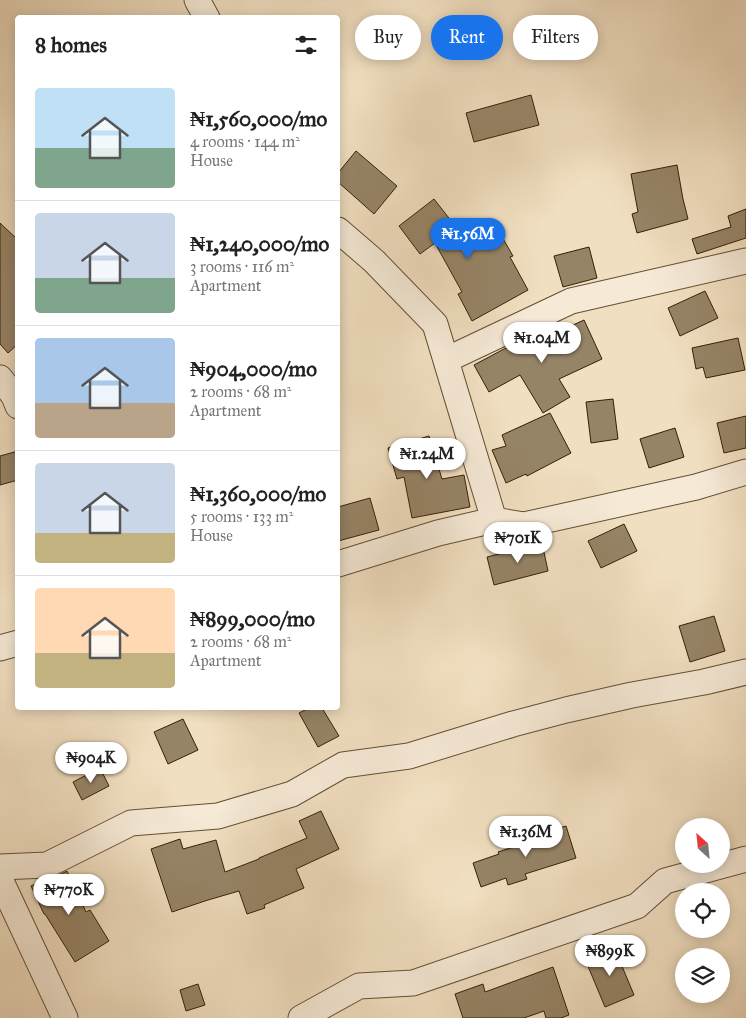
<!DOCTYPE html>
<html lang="en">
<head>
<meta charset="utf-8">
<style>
	body { margin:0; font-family:"IM FELL Great Primer",serif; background:#f6f6f6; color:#222; height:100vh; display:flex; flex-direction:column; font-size:19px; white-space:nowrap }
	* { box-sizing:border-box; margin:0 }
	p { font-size:16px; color:#767676 }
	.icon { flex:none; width:28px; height:28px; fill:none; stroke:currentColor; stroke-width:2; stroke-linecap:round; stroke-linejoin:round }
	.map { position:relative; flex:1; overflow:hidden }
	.panel { position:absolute; left:15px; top:15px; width:325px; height:695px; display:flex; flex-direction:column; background:#fff; border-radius:5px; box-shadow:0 2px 12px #0003 }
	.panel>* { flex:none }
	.guide { position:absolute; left:355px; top:15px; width:315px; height:45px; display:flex; gap:10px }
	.needle { width:32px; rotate:333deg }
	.fabs { position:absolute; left:675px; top:818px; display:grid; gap:10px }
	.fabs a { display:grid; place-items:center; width:55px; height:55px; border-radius:50%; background:#fff; box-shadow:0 2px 12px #0003; font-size:25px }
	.price { position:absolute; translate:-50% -42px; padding:0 11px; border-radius:18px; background:#fff; color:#222; font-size:16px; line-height:32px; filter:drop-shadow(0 1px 2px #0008) }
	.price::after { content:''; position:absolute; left:50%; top:30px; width:15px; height:11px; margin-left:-8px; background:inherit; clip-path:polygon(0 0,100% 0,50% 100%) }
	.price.on { background:#1a73e8; color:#fff }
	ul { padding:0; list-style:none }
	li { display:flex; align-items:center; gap:15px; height:125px; padding:0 20px }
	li+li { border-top:1px solid #e0e0e0 }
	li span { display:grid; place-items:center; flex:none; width:140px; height:100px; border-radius:5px; color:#555 }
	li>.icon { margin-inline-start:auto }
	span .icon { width:60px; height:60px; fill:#fffc; stroke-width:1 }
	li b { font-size:21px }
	h2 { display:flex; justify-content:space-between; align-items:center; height:60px; padding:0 20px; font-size:21px }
	.tag { padding:0 18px; border-radius:22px; background:#fff; box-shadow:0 2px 12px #0003; font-size:18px; line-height:45px }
	.tag.on { background:#1a73e8; color:#fff }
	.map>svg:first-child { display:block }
	.building { fill:#968467; stroke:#342105 }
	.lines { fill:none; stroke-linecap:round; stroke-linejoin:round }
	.minor-casing { stroke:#635034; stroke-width:27 }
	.minor { stroke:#f6ead7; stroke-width:25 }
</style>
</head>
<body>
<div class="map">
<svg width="746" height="1018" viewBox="0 0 746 1018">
	<rect width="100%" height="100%" fill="#f1dfc1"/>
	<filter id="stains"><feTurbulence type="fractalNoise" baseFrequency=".004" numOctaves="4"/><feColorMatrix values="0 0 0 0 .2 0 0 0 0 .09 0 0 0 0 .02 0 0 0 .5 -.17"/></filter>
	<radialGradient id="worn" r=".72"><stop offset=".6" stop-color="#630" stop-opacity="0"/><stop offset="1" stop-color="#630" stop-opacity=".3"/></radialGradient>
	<path class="building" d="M531,95L539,125L474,142L466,113Z
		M356,151L397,186L374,214L338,182V173Z
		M677,165L683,199L688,219L637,233L632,214L638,212L631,174Z
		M434,199L470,245L498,230L513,256L510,257L528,290L472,321L458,294L462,292L435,243L420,254L399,226Z
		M746,209V238L697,254L692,239L731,227L728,216Z
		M0,223L18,240V344L8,353L0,344Z
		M589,247L597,278L563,287L554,256Z
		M705,291L718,318L680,336L668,308Z
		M584,320L602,359L559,379L570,397L543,413L520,375L489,392L474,365L504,349L534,334L538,341Z
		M738,338L745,370L706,378L703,367L696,369L692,348Z
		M613,399L618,439L591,443L586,402Z
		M550,413L571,453L527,476L526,474L506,483L492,450L506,446L502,435Z
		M746,416V448L724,453L717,423Z
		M675,428L684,457L649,468L640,439Z
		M429,436L442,479L464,475L470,507L412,518L404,477L397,479L388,448Z
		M18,451V480L0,485V456Z
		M370,498L379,530L338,541V507Z
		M624,524L637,551L601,568L588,541Z
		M542,543L548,571L494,585L487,557Z
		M714,616L725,651L690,662L679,626Z
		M309,708H322L339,736L318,747L299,713Z
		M183,719L198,750L168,764L154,732Z
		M100,768L109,786L82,800L73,782Z
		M321,811L339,849L296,869L304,888L264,905L265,908L247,914L239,891L208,900L172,912L151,849L180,839L183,849L216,840L225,872L259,859V858L307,838L299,821Z
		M566,826L576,858L525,874L527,879L508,885L506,878L481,887L473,863L499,854L498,852L535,840L534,836Z
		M67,871L86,912L90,910L109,941L75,962L45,914H44L31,886L45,879L53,878Z
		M614,947L634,995L605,1007L585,959Z
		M553,967L569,1015L561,1018H546L544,1011L524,1018H463L455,994L483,984L485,992Z
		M198,984L205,1005L186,1011L180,990Z"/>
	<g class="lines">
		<g class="minor-casing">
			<path id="minor" d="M197,0L207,18
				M338,230L374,261L435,324L494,520L438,533L338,564
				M446,360L571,301L746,261
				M0,378L14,396L18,406
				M494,520L524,525L696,487L746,472
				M0,648L18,643
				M0,867L47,865L131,823L218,816L292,794L343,765L409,756L513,724L566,710L632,695L704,682L746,672
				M0,879L65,1018
				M301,1018L359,986L413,983L637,906L665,881L746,859"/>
		</g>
		<use href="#minor" class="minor"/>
	</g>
	<rect width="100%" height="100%" filter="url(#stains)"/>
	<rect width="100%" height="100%" fill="url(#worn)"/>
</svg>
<div class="fabs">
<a><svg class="needle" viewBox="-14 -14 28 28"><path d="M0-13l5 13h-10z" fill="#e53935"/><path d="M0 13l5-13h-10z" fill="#767676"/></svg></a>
<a><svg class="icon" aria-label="locate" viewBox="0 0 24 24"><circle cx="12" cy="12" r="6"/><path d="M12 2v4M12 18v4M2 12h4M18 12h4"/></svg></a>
<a><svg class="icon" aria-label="layers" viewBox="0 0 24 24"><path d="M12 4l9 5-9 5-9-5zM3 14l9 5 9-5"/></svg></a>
</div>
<b class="price on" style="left:468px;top:260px">₦1.56M</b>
<b class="price" style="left:542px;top:364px">₦1.04M</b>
<b class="price" style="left:427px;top:480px">₦1.24M</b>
<b class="price" style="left:518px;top:564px">₦701K</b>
<b class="price" style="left:91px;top:784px">₦904K</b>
<b class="price" style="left:526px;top:858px">₦1.36M</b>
<b class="price" style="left:69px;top:916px">₦770K</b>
<b class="price" style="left:610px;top:977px">₦899K</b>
<div class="guide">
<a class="tag">Buy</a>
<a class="tag on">Rent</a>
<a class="tag">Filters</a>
</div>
<section class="panel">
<h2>8 homes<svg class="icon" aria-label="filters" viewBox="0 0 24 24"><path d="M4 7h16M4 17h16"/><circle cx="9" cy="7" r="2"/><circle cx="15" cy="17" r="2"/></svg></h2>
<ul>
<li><span style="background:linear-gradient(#bfe0f5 60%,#7fa58c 0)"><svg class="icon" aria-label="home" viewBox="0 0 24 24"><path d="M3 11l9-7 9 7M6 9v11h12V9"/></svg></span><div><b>₦1,560,000/mo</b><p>4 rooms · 144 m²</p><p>House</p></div></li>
<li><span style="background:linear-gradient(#c9d6e8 65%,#7fa58c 0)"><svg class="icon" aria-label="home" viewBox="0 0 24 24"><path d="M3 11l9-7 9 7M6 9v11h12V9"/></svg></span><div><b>₦1,240,000/mo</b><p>3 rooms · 116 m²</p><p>Apartment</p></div></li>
<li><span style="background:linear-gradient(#a9c7e8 65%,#b9a48a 0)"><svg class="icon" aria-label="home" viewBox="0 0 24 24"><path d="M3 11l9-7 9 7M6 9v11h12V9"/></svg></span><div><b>₦904,000/mo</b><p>2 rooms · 68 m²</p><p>Apartment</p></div></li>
<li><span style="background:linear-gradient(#c9d6e8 70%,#c2b280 0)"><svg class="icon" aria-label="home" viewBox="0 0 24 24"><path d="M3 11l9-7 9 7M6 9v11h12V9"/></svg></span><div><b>₦1,360,000/mo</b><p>5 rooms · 133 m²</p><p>House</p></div></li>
<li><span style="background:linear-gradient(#ffd9b3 65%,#c2b280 0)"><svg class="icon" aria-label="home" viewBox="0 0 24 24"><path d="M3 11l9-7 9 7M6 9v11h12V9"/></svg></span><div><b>₦899,000/mo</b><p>2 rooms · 68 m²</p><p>Apartment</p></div></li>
</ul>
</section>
</div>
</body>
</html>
